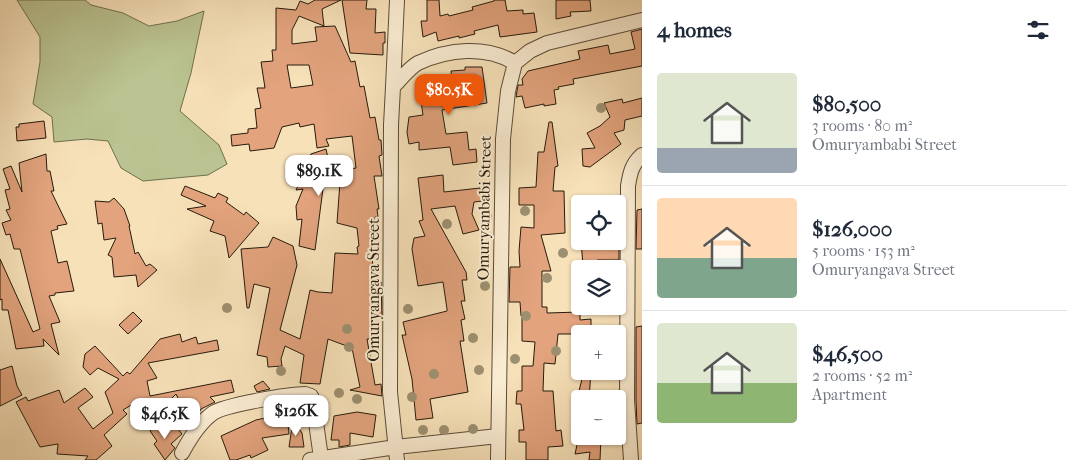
<!DOCTYPE html>
<html lang="en">
<head>
<meta charset="utf-8">
<style>
	body { margin:0; font-family:"IM FELL French Canon",serif; background:#f2f2f3; color:#1f2937; height:100vh; display:flex; flex-direction:column; font-size:19px; white-space:nowrap }
	* { box-sizing:border-box; margin:0 }
	p { font-size:16px; color:#747a83 }
	.icon { flex:none; width:28px; height:28px; fill:none; stroke:currentColor; stroke-width:2; stroke-linecap:round; stroke-linejoin:round }
	.map { position:relative; flex:1; overflow:hidden }
	.panel { display:flex; flex-direction:column; background:#fff; width:425px }
	.panel>* { flex:none }
	.fabs { position:absolute; left:571px; top:195px; display:grid; gap:10px }
	.fabs a { display:grid; place-items:center; width:55px; height:55px; border-radius:5px; background:#fff; box-shadow:0 1px 4px #0004; font-size:25px }
	.price { position:absolute; translate:-50% -42px; padding:0 11px; border-radius:10px; background:#fff; color:#222; font-size:16px; line-height:32px; filter:drop-shadow(0 1px 2px #0008) }
	.price::after { content:''; position:absolute; left:50%; top:30px; width:15px; height:11px; margin-left:-8px; background:inherit; clip-path:polygon(0 0,100% 0,50% 100%) }
	.price.active { background:#ea580c; color:#fff }
	ul { padding:0; list-style:none }
	li { display:flex; align-items:center; gap:15px; height:125px; padding:0 15px }
	li+li { border-top:1px solid #e0e1e3 }
	li span { display:grid; place-items:center; flex:none; width:140px; height:100px; border-radius:5px; color:#555 }
	li>.icon { margin-inline-start:auto }
	span .icon { width:60px; height:60px; fill:#fffc; stroke-width:1 }
	li b { font-size:21px }
	h2 { display:flex; justify-content:space-between; align-items:center; height:60px; padding:0 15px; font-size:21px }
	main { display:flex; flex:1; min-height:0 }
	.map>svg:first-child { display:block }
	.green { fill:#bac391; stroke:#706f4e }
	.building { fill:#e2a37d; stroke:#271b0c; fill-rule:evenodd }
	.lines { fill:none; stroke-linecap:round; stroke-linejoin:round }
	.minor-casing { stroke:#5b4c37; stroke-width:16 }
	.minor { stroke:#faecd2; stroke-width:14 }
	.tree { fill:#9d9070 }
	.labels { text-anchor:middle; dominant-baseline:central; stroke-width:4; stroke-linejoin:round; paint-order:stroke }
	.street-label { font-size:16px; fill:#271b0c; stroke:#faecd2 }
</style>
</head>
<body>
<main>
<div class="map">
<svg width="642" height="460" viewBox="0 0 642 460">
	<rect width="100%" height="100%" fill="#f7e1b9"/>
	<filter id="stains"><feTurbulence type="fractalNoise" baseFrequency=".004" numOctaves="4"/><feColorMatrix values="0 0 0 0 .2 0 0 0 0 .09 0 0 0 0 .02 0 0 0 .5 -.17"/></filter>
	<radialGradient id="worn" r=".72"><stop offset=".6" stop-color="#630" stop-opacity="0"/><stop offset="1" stop-color="#630" stop-opacity=".3"/></radialGradient>
	<path class="green" d="M17,0H85L91,5L123,13L149,26L177,21L204,11L191,73L180,111L219,145L227,164L208,175L143,181L121,168L108,141L87,139L54,142L52,117L33,104L40,62V37Z"/>
	<path class="building" d="M315,0H341L322,9L324,26L299,16L292,30V44L317,41L315,27L335,26L351,62L355,61L360,87L364,86L370,118L375,117L379,140H381L382,155L379,156L382,176H374L379,209H377L378,217H375L377,237H370L374,255H372L374,283L381,282L382,317L374,318V339H367L375,385L381,384L382,396L350,390L360,387L352,348L328,339L320,384L300,383L304,355L285,346L281,359L282,366L268,367L267,357L257,355L270,288L254,284L249,308H247L241,249L268,247L273,237L293,246L297,265L280,330L300,339L310,290L318,292L332,293L335,253L358,254L357,247L359,246L357,228L337,223L340,182L324,181L315,250L299,246L302,219L297,220L296,206L303,189L296,190L304,174L300,172L311,154L326,149L331,172L356,168L352,136L326,139L329,146L317,148L314,124L300,127L299,123L282,127L274,148L250,151L249,144L232,146L231,135L248,133V129L257,128L255,109L261,108L257,88H265L261,62L273,61L272,50H276V8L296,10L300,1L308,4ZM287,65H309L313,85L291,88Z
		M342,0H367L366,9H376L375,33L385,32V43H383V55L350,53Z
		M427,0H439L440,16L448,14L449,16L473,10L472,7L494,1V0H505L507,11L523,10V14L534,13L537,32L500,37L498,25L474,31L475,34L459,38V36L438,41L436,32L423,37L421,21H427Z
		M556,0H590L591,11L570,12L571,16L556,19Z
		M642,29V66L573,79L574,84L558,87L559,89L554,90L556,104L544,106V104L525,108L522,96L516,97L518,85H523L522,79L528,71L580,59L578,51L608,45L610,54L635,49L631,32Z
		M465,67H482L487,103L442,110L446,134L467,132L469,150L476,149L477,162L453,165L450,147L419,150V142L409,144L407,132L409,117L423,115L420,95L453,91L451,71L465,70Z
		M642,98V116L625,120L624,130L614,133L621,144L590,167L583,166L582,149L595,148L587,133L600,126L610,117L604,103L622,99L623,103Z
		M44,121L46,138L17,141L16,127H19V124Z
		M549,122H552L558,166L555,167L553,191H564L565,233L541,235L551,271H542V307H547V313L580,312V320L591,319V334H558L555,364L544,363L543,391H553L556,431L561,430L563,446L548,447V460H526V442H519V430H524L521,404H516L517,391H522V366H533L535,342L522,341V316H521L520,302H509L510,267H520L519,251L521,227L534,228V205H519V188L536,187L538,152H544Z
		M46,154L47,171H50L54,191H51L67,224L57,226L58,229L51,231L58,263L67,261L74,291L55,293V295L49,296L60,322L51,324L59,355L43,339L44,346L16,349L8,310H2V299L0,300V259L33,332L40,329L20,249H14L10,234L6,235L2,223L11,220L6,210L10,209L5,190L10,189L3,169L11,166L22,192L19,163Z
		M443,175L444,192L480,188L482,201L474,202L472,214L479,230L463,234L455,206L431,209L466,272L467,280H462L465,301H461L465,319L461,320L464,341H460L468,392L430,399L433,418L416,420L412,379L402,335H406L403,322L447,311V309L443,282L418,286L412,249L414,238L425,236L419,221L423,220L418,178Z
		M185,186L215,198L218,193L228,198L226,202L244,215L246,212L259,223L229,258L225,236L210,231L214,221L187,209L206,206L181,195Z
		M114,198L124,209L130,226H129L135,254L138,252L146,266L150,264L157,270L138,287L136,275L114,277L112,257L108,255L116,238L104,240L102,223L98,224L95,201L109,202Z
		M642,209V249H636L637,210Z
		M618,233H619V260H597V264L583,265L581,241H618Z
		M133,312L142,321L128,334L119,325Z
		M642,326V423L637,424L636,400V327Z
		M180,334L182,342L196,337L198,344L217,340L219,350L148,363L157,378L147,381L150,396L231,380L234,392L210,397L215,402L201,409L197,416L187,417L176,394L155,415L141,399L123,410L127,414L104,435L112,446L96,460H85L88,456L57,454L58,444L40,447L16,402L26,397L28,401L59,390L64,403L85,388L93,397L78,408L93,429L113,413L105,392L119,379L98,368L90,375L83,367L85,354L95,346L123,376L127,372L130,374L160,339Z
		M12,366L17,386L22,395L0,406V370Z
		M584,371H591L589,399H577Z
		M263,381L270,389L257,392L254,386Z
		M357,412L376,415L373,437L350,433V445L339,447V440H331L334,416Z
		M287,413L289,434L262,438L268,450L251,458L250,455L236,460H230L221,436L256,420Z
		M293,420L302,433L304,447H289Z
		M158,424L165,433L175,425L182,434L171,444L175,448L165,460L154,444L157,441L150,431Z
		M579,436H601L600,460H589L590,452L575,454Z"/>
	<g class="lines">
		<g class="minor-casing">
			<path id="minor" d="M393,87L397,0
				M182,453C190,438 199,423 213,413C224,405 290,394 305,394L311,396L313,401L321,458
				M310,460L396,447L498,436
				M397,460L390,392L391,125L393,87C400,80 409,68 418,63C448,49 486,45 515,63
				M498,460L503,139L508,91L515,63L530,51L547,43L642,20
				M631,460L627,400L628,186C630,173 632,164 642,155"/>
		</g>
		<use href="#minor" class="minor"/>
	</g>
	<g class="tree">
		<circle cx="601" cy="108" r="5"/>
		<circle cx="525" cy="211" r="5"/>
		<circle cx="487" cy="216" r="5"/>
		<circle cx="447" cy="224" r="5"/>
		<circle cx="563" cy="253" r="5"/>
		<circle cx="547" cy="278" r="5"/>
		<circle cx="485" cy="286" r="5"/>
		<circle cx="227" cy="308" r="5"/>
		<circle cx="408" cy="309" r="5"/>
		<circle cx="526" cy="316" r="5"/>
		<circle cx="347" cy="329" r="5"/>
		<circle cx="473" cy="338" r="5"/>
		<circle cx="374" cy="339" r="5"/>
		<circle cx="349" cy="347" r="5"/>
		<circle cx="556" cy="351" r="5"/>
		<circle cx="515" cy="359" r="5"/>
		<circle cx="479" cy="370" r="5"/>
		<circle cx="281" cy="371" r="5"/>
		<circle cx="434" cy="374" r="5"/>
		<circle cx="339" cy="393" r="5"/>
		<circle cx="412" cy="397" r="5"/>
		<circle cx="357" cy="399" r="5"/>
		<circle cx="473" cy="429" r="5"/>
		<circle cx="423" cy="430" r="5"/>
		<circle cx="444" cy="430" r="5"/>
	</g>
	<g class="labels">
		<g class="street-label">
			<text transform="translate(484 208) rotate(-89)">Omuryambabi Street</text>
			<text transform="translate(373 290) rotate(-90)">Omuryangava Street</text>
		</g>
	</g>
	<rect width="100%" height="100%" filter="url(#stains)"/>
	<rect width="100%" height="100%" fill="url(#worn)"/>
</svg>
<div class="fabs">
<a><svg class="icon" aria-label="locate" viewBox="0 0 24 24"><circle cx="12" cy="12" r="6"/><path d="M12 2v4M12 18v4M2 12h4M18 12h4"/></svg></a>
<a><svg class="icon" aria-label="layers" viewBox="0 0 24 24"><path d="M12 4l9 5-9 5-9-5zM3 14l9 5 9-5"/></svg></a>
<a>+</a>
<a>−</a>
</div>
<b class="price active" style="left:449px;top:116px">$80.5K</b>
<b class="price" style="left:319px;top:197px">$89.1K</b>
<b class="price" style="left:296px;top:437px">$126K</b>
<b class="price" style="left:165px;top:440px">$46.5K</b>
</div>
<section class="panel">
<h2>4 homes<svg class="icon" aria-label="filters" viewBox="0 0 24 24"><path d="M4 7h16M4 17h16"/><circle cx="9" cy="7" r="2"/><circle cx="15" cy="17" r="2"/></svg></h2>
<ul>
<li><span style="background:linear-gradient(#dfe7d0 75%,#9aa5b1 0)"><svg class="icon" aria-label="home" viewBox="0 0 24 24"><path d="M3 11l9-7 9 7M6 9v11h12V9"/></svg></span><div><b>$80,500</b><p>3 rooms · 80 m²</p><p>Omuryambabi Street</p></div></li>
<li><span style="background:linear-gradient(#ffd9b3 60%,#7fa58c 0)"><svg class="icon" aria-label="home" viewBox="0 0 24 24"><path d="M3 11l9-7 9 7M6 9v11h12V9"/></svg></span><div><b>$126,000</b><p>5 rooms · 153 m²</p><p>Omuryangava Street</p></div></li>
<li><span style="background:linear-gradient(#dfe7d0 60%,#8fb573 0)"><svg class="icon" aria-label="home" viewBox="0 0 24 24"><path d="M3 11l9-7 9 7M6 9v11h12V9"/></svg></span><div><b>$46,500</b><p>2 rooms · 52 m²</p><p>Apartment</p></div></li>
</ul>
</section>
</main>
</body>
</html>
